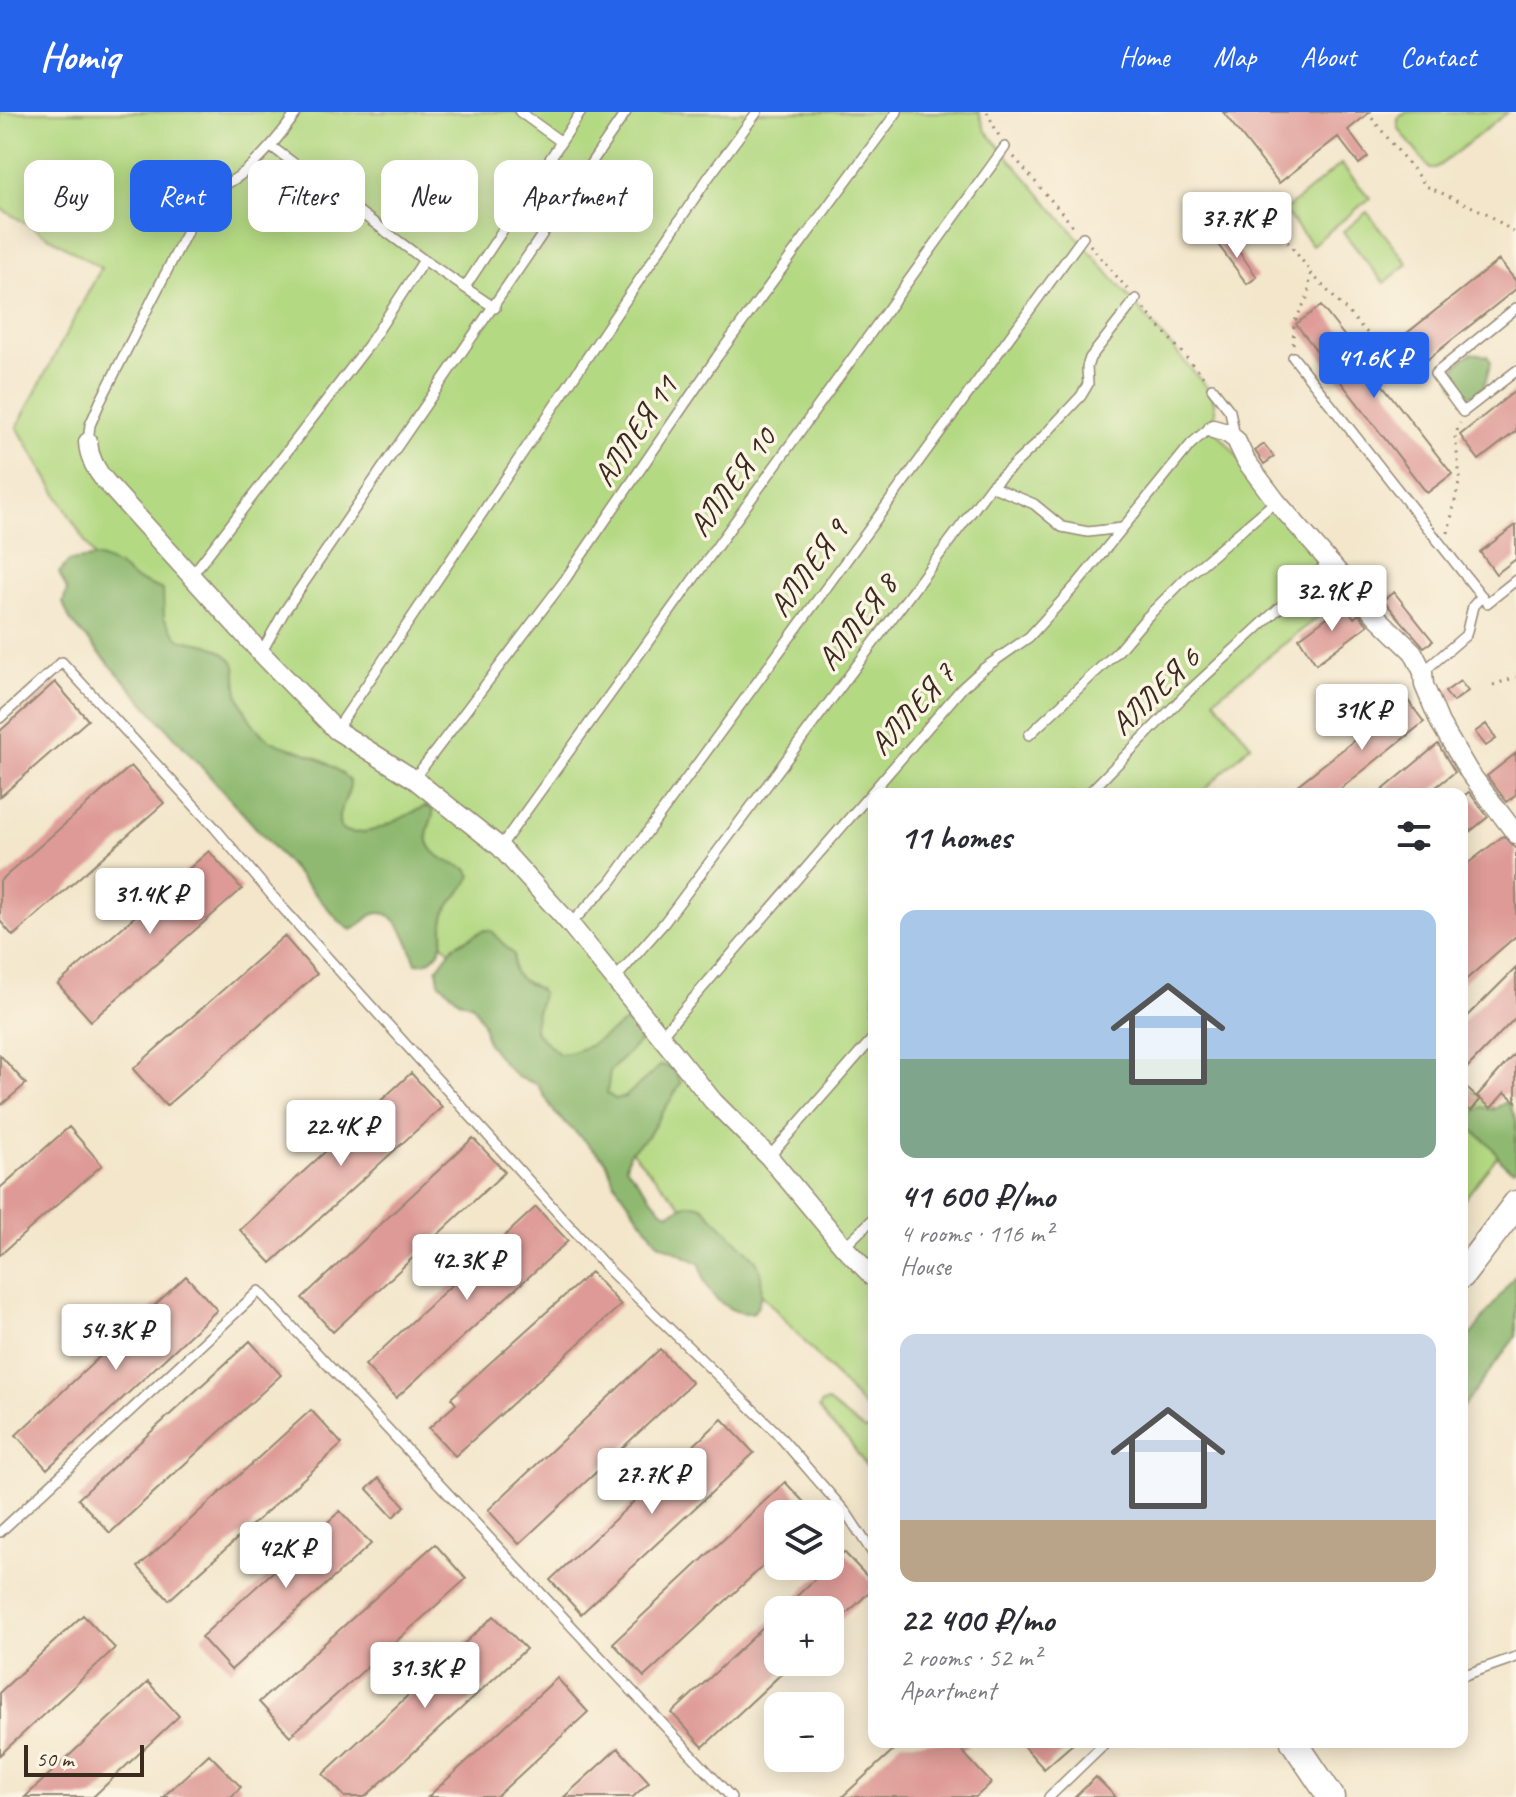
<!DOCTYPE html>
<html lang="en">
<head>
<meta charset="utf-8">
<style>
	body { margin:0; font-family:Caveat,sans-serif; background:#f2f2f3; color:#2b2b33; height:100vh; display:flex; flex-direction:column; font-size:30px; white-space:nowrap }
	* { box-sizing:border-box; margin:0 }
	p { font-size:26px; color:#7c7c81 }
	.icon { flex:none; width:44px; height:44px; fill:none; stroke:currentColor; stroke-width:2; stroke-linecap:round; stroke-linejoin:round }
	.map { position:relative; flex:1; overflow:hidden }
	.drawer { position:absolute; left:868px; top:676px; width:600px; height:960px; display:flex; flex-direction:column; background:#fff; border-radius:16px; box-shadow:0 4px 20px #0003 }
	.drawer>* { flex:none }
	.guide { position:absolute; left:24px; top:48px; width:724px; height:72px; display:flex; gap:16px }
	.controls { position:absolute; left:764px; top:1388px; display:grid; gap:16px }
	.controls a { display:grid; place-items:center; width:80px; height:80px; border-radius:16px; background:#fff; box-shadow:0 4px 20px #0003; font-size:40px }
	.scale { position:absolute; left:24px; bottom:20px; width:120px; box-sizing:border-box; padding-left:8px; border:4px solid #3b2a1e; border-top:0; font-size:22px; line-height:28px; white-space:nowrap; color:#3b2a1e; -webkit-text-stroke:6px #fcf5e5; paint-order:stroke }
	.price { position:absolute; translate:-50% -68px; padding:0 18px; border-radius:8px; background:#fff; color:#222; font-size:26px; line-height:52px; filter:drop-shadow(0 2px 4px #0008) }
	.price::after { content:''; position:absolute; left:50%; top:48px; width:24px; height:18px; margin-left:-12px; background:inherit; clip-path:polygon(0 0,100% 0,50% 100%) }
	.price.selected { background:#2563eb; color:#fff }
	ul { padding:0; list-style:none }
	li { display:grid; align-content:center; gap:16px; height:424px; padding:0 32px }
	li span { display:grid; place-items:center; height:248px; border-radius:16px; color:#555 }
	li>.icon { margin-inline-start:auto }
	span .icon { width:144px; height:144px; fill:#fffc; stroke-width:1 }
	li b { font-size:34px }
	h2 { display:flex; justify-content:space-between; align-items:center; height:96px; padding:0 32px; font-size:34px }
	.tag { padding:0 28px; border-radius:16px; background:#fff; box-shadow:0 4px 20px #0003; font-size:28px; line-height:72px }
	.tag.selected { background:#2563eb; color:#fff }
	header { display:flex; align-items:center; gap:48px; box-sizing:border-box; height:112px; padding:0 40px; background:#2563eb; color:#fff }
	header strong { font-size:38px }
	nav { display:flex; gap:44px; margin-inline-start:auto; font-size:28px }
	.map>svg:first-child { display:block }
	.green { fill:#b4d983; stroke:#788250; stroke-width:2 }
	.forest { fill:#8fb971; stroke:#657248; stroke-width:2 }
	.building { fill:#de9a96 }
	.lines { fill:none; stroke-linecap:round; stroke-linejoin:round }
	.lane-casing { stroke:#978874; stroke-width:12 }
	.street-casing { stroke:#978874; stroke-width:21 }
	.secondary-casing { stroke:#978874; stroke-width:29 }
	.path { stroke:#978874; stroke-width:3; stroke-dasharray:2 6; stroke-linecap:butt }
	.lane { stroke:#fff; stroke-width:9 }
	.street { stroke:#fff; stroke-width:18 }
	.secondary { stroke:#fff; stroke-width:26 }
	.labels { text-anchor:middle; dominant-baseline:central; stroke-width:7; stroke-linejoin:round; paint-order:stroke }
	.street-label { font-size:32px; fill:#3b2a1e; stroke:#fcf5e5 }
</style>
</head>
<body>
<header>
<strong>Homiq</strong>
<nav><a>Home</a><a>Map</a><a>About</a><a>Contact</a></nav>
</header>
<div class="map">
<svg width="1516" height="1685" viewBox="0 0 1516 1685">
	<rect width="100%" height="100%" fill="#fcf5e5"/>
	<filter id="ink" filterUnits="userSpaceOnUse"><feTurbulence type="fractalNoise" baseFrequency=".0125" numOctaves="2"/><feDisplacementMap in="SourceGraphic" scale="16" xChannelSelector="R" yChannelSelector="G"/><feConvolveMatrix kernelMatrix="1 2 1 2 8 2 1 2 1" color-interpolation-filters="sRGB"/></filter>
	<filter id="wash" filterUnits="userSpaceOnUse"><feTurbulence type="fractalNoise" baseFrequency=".006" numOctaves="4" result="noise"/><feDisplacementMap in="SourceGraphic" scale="32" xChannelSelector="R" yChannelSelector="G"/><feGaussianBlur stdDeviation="1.8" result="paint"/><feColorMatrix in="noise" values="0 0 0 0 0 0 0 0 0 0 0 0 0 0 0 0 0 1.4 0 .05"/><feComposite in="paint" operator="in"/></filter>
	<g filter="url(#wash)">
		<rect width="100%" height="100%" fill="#f3e6cb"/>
		<path class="green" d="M0,0H979L985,18L1210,279C1218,293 1213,306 1219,322L1350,480L1214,587L1251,633L1200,682H874V1306L100,455L17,315L101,156L0,96Z
			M1407,0H1508L1435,57H1430L1398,16V6Z
			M1341,52L1370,86L1312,133L1284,99Z
			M1367,100L1408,152L1384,171L1343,120Z
			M1462,970L1516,1015V1020L1462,1090Z
			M828,1290L864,1318H874V1365L848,1328L828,1310L819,1296L822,1291Z"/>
		<path class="forest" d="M1472,241L1487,244L1491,250L1483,277L1474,284C1442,280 1448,253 1472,241Z
			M97,445L119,454L133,466L163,478L164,506L179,527C191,531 204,530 215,536C245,552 232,557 238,581C242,595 252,613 263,623C274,633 289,635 303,640C320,646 337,656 350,669C351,686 333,700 341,717C367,731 402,703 427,694L433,699C434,707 429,710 428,718C423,742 449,751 467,757L471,764C465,778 450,788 445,802C439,819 450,829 434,845C428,851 424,852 416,851C410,835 397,791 372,803C364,807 360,815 351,818L341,811L70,508L63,491L67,478L59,461L69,449Z
			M484,818L491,819L514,843C514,847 513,852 514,856C515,870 535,871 542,881L534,913L536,921L559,942L569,941L589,934L632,906C639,908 644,914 645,922L642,927L610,959L607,981L615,987L625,985L661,953L672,956L681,971L648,1024L629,1041L626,1055L663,1099L669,1101C682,1096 687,1088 702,1094L755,1147C764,1162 764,1185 754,1200C735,1205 712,1188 705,1170C702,1163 703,1157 699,1151L658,1131L614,1070L606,1049L555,1001L537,972L517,965L506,954L487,930L483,911L473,893L459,888L439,870L437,857L454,834Z
			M1505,990L1509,992L1516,1007V1057L1514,1058C1500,1054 1497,1039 1487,1030C1480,1023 1473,1021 1468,1012C1468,1004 1475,999 1482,995L1493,998Z
			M1516,1162V1224L1462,1296V1235Z"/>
		<g id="blocks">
			<path class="building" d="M1223,0H1370L1348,18L1368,45L1359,52L1338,25L1279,71Z
				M1228,124L1257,165L1247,172L1217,131Z
				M1499,148L1516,169V177L1413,259L1392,233Z
				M1321,194L1452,362L1427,381L1296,212Z
				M1516,278V319L1479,348L1460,323Z
				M1264,332L1274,345L1264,352L1255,339Z
				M1516,413V447L1496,462L1480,440Z
				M1394,480L1433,529L1424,535L1383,488Z
				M1345,492L1354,506L1359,502L1368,513L1316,552L1299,526Z
				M1460,569L1468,579L1453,590L1445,580Z
				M55,570L88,608L0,685V619Z
				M1407,587L1424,610L1334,682H1286Z
				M1486,612L1496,627L1486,634L1475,620Z
				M1438,632L1455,660L1427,682H1378Z
				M1516,641V682L1507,690L1487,664Z
				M131,654L164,691L13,824L0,809V769Z
				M1469,680L1488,705L1462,726V685Z
				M1503,724L1516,736V824L1462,871V756Z
				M209,739L242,777L91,909L58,872Z
				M284,824L317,862L166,994L133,957Z
				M1516,856V905L1462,961V910Z
				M1516,940V990L1505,980L1491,996L1477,984Z
				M0,943L26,972L0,994Z
				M411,961L442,995L271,1151L240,1118Z
				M1462,972L1480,988L1471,999L1462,992Z
				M69,1015L102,1053L0,1143V1076Z
				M473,1026L505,1060L333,1220L302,1186Z
				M536,1095L568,1129L396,1286L365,1253Z
				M591,1160L621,1193L455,1344L429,1316L456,1292L451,1286Z
				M186,1164L217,1198L47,1357L16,1323Z
				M250,1229L281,1263L110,1421L78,1387Z
				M660,1237L692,1271L519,1432L488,1398Z
				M311,1298L342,1332L169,1488L138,1455Z
				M722,1307L754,1341L581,1502L550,1468Z
				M379,1366L405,1394L393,1405L367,1377Z
				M785,1370L815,1402H778V1440L644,1565L613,1531Z
				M340,1399L371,1432L231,1558L201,1525Z
				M435,1432L466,1467L290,1624L259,1590Z
				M844,1440L874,1472V1476L830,1517V1498H782Z
				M778,1502V1550H794L703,1635L672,1601Z
				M83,1503L115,1536L0,1643V1580Z
				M494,1504L526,1537L365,1685H345L323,1662Z
				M557,1566L588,1600L496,1685H428Z
				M148,1570L179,1604L93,1685H25Z
				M902,1630H972L962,1639L991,1671L976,1685H842Z
				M1020,1630H1075L1044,1657Z
				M618,1636L649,1670L633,1685H564Z
				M209,1642L241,1675L231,1685H163Z
				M1096,1665L1116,1685H1075Z"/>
		</g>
	</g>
	<g filter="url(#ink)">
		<use href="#blocks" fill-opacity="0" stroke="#978874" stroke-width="2"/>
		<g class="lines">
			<g class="lane-casing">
				<path id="lane" d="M520,0L560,29
					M272,35L424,148L495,196
					M465,175L581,0
					M1516,196L1435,262L1463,300L1516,259
					M1293,245L1487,491L1516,468
					M1212,276L1230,299L1235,325
					M88,330L90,313L100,290L202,90C213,77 230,72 243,61C265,43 281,23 297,0
					M991,374L1034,392L1062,415L1088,420L1122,416
					M192,463L368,234L424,148
					M261,541L284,500L626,0
					M1423,560L1466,523L1473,494L1482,484
					M0,606L62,550L215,716L280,793L611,1160L776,1320L847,1402L874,1443
					M336,618L708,66L757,0
					M1029,623L1118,539L1146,506L1188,464L1276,389
					M414,667L564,469L717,245L897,0
					M1088,682L1189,579L1330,449
					M500,735L1005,35
					M570,812L610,771L1083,125
					M614,868L664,811L991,374L1037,331L1081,284L1088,272L1087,255L1090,246L1136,187
					M660,925L962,576L983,557L1029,525L1078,471L1191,332L1206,319L1213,317
					M769,1045L874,925
					M844,1135L874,1106
					M0,1420L259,1179L731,1685
					M1462,1564L1516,1545
					M1049,1685L1106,1630"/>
			</g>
			<g class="street-casing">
				<path id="street" d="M1213,317L1227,321L1236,328L1246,349L1276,389L1378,506L1413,540L1423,560L1424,573L1440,611L1469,660L1516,722
					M88,330C89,347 96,359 107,371L261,541L336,618L414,667L500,735L570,812L713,989L769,1045L844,1135L874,1166"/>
			</g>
			<g class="secondary-casing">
				<path id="secondary" d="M1462,1163L1516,1092
					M1294,1630L1331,1685"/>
			</g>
			<path class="path" d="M987,0L1000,26
				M1367,0L1426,74L1488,102L1516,122
				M1014,45L1074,115
				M1258,92L1311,160L1308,184L1294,211L1293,234
				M1090,133L1129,179
				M1311,161L1400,256L1413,265H1423
				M1144,197L1205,267
				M1448,421L1460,366L1455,324L1460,311
				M1493,573L1516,565"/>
			<use href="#lane" class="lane"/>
			<use href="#street" class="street"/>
			<use href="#secondary" class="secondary"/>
		</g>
	</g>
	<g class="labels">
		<g class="street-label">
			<text transform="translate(635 319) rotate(-56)">АЛЛЕЯ 11</text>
			<text transform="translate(732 370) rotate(-54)">АЛЛЕЯ 10</text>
			<text transform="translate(808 456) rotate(-54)">АЛЛЕЯ 9</text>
			<text transform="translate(857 510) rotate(-53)">АЛЛЕЯ 8</text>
			<text transform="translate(1155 579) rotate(-44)">АЛЛЕЯ 6</text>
			<text transform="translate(912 597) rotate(-48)">АЛЛЕЯ 7</text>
		</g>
	</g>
</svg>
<div class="controls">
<a><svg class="icon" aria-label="layers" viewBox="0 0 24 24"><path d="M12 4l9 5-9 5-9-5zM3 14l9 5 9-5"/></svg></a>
<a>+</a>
<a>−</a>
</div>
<div class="scale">50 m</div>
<b class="price" style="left:1237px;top:148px">37.7K ₽</b>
<b class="price selected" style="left:1374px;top:288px">41.6K ₽</b>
<b class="price" style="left:1332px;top:521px">32.9K ₽</b>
<b class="price" style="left:1362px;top:640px">31K ₽</b>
<b class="price" style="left:150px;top:824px">31.4K ₽</b>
<b class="price" style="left:341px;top:1056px">22.4K ₽</b>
<b class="price" style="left:467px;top:1190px">42.3K ₽</b>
<b class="price" style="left:116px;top:1260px">54.3K ₽</b>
<b class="price" style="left:652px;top:1404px">27.7K ₽</b>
<b class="price" style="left:286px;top:1478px">42K ₽</b>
<b class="price" style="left:425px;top:1598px">31.3K ₽</b>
<div class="guide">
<a class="tag">Buy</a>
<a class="tag selected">Rent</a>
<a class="tag">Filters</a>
<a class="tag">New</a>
<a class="tag">Apartment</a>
</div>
<section class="drawer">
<h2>11 homes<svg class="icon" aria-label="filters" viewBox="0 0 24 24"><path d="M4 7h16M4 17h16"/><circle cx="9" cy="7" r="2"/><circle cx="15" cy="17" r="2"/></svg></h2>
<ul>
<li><span style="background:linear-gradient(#a9c7e8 60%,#7fa58c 0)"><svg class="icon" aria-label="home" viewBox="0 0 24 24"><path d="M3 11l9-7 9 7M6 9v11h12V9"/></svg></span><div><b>41 600 ₽/mo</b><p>4 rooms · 116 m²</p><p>House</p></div></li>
<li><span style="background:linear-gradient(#c9d6e8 75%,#b9a48a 0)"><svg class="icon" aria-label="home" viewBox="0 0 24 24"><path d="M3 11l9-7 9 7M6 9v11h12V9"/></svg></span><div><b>22 400 ₽/mo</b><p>2 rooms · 52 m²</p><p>Apartment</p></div></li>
</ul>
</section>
</div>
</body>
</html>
